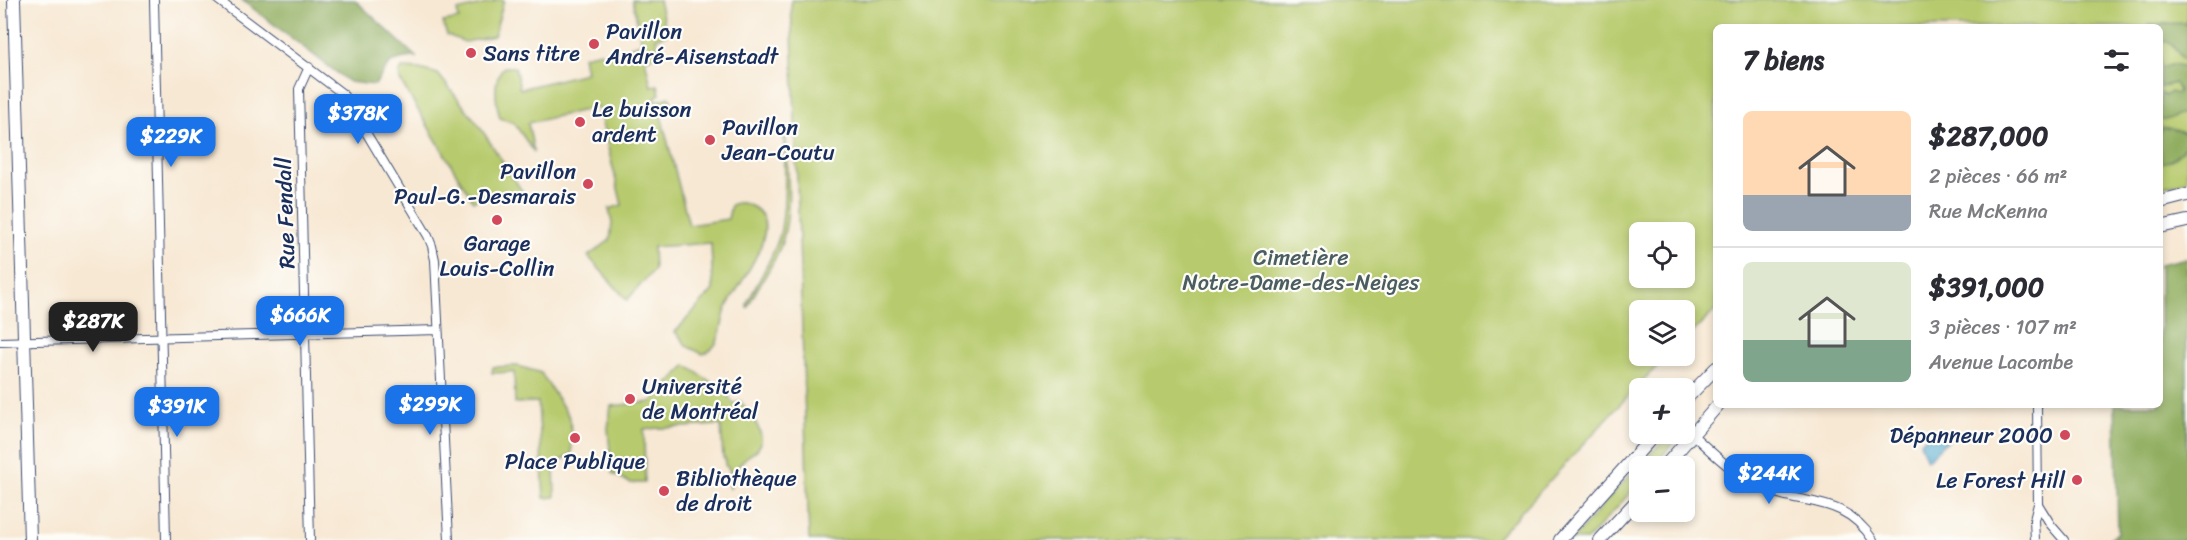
<!DOCTYPE html>
<html lang="fr">
<head>
<meta charset="utf-8">
<style>
	body { margin:0; font-family:Sriracha,sans-serif; background:#f7f7f7; color:#2b2b33; height:100vh; display:flex; flex-direction:column; font-size:22px; white-space:nowrap }
	* { box-sizing:border-box; margin:0 }
	p { font-size:20px; color:#7c7c81 }
	.icon { flex:none; width:33px; height:33px; fill:none; stroke:currentColor; stroke-width:2; stroke-linecap:round; stroke-linejoin:round }
	.map { position:relative; flex:1; overflow:hidden }
	.side { position:absolute; left:1713px; top:24px; width:450px; height:384px; display:flex; flex-direction:column; background:#fff; border-radius:9px; box-shadow:0 3px 9px #0003 }
	.side>* { flex:none }
	.controls { position:absolute; left:1629px; top:222px; display:grid; gap:12px }
	.controls a { display:grid; place-items:center; width:66px; height:66px; border-radius:9px; background:#fff; box-shadow:0 3px 9px #0003; font-size:30px }
	.price { position:absolute; translate:-50% -51px; padding:0 14px; border-radius:12px; background:#1a73e8; color:#fff; font-size:20px; line-height:39px; filter:drop-shadow(0 2px 3px #0008) }
	.price::after { content:''; position:absolute; left:50%; top:36px; width:18px; height:14px; margin-left:-9px; background:inherit; clip-path:polygon(0 0,100% 0,50% 100%) }
	.price.active { background:#222; color:#fff }
	ul { padding:0; list-style:none }
	li { display:flex; align-items:center; gap:18px; height:150px; padding:0 30px }
	li+li { border-top:2px solid #e1e1e2 }
	li span { display:grid; place-items:center; flex:none; width:168px; height:120px; border-radius:9px; color:#555 }
	li>.icon { margin-inline-start:auto }
	span .icon { width:72px; height:72px; fill:#fffc; stroke-width:1 }
	li b { font-size:26px }
	h2 { display:flex; justify-content:space-between; align-items:center; height:72px; padding:0 30px; font-size:26px }
	.map>svg:first-child { display:block }
	.green { fill:#b7ca6d; stroke:#697c66; stroke-width:1.5; fill-rule:evenodd }
	.forest { fill:#91ae60; stroke:#566e5f; stroke-width:1.5 }
	.water { fill:#52aacf; stroke:#366c96; stroke-width:1.5 }
	.lines { fill:none; stroke-linecap:round; stroke-linejoin:round }
	.street-casing { stroke:#3c4b70; stroke-width:10 }
	.secondary-casing { stroke:#3c4b70; stroke-width:14 }
	.street { stroke:#fff; stroke-width:8 }
	.secondary { stroke:#fff; stroke-width:12 }
	.poi-dot { fill:#d1495b; stroke:#fdfcf7; stroke-width:2 }
	.labels { text-anchor:middle; dominant-baseline:central; stroke-width:4.5; stroke-linejoin:round; paint-order:stroke }
	.poi-label { font-size:22px; fill:#1b2f5e; stroke:#fdfcf7; text-anchor:start }
	.street-label { font-size:22px; fill:#1b2f5e; stroke:#fdfcf7 }
	.park-label { font-size:22px; fill:#4a5e62; stroke:#fdfcf7 }
</style>
</head>
<body>
<div class="map">
<svg width="2187" height="540" viewBox="0 0 2187 540">
	<rect width="100%" height="100%" fill="#fdfcf7"/>
	<filter id="ink" filterUnits="userSpaceOnUse"><feTurbulence type="fractalNoise" baseFrequency=".0167" numOctaves="2"/><feDisplacementMap in="SourceGraphic" scale="12" xChannelSelector="R" yChannelSelector="G"/><feConvolveMatrix kernelMatrix="1 2 1 2 8 2 1 2 1" color-interpolation-filters="sRGB"/></filter>
	<filter id="wash" filterUnits="userSpaceOnUse"><feTurbulence type="fractalNoise" baseFrequency=".008" numOctaves="4" result="noise"/><feDisplacementMap in="SourceGraphic" scale="24" xChannelSelector="R" yChannelSelector="G"/><feGaussianBlur stdDeviation="1.35" result="paint"/><feColorMatrix in="noise" values="0 0 0 0 0 0 0 0 0 0 0 0 0 0 0 0 0 1.4 0 .05"/><feComposite in="paint" operator="in"/></filter>
	<g filter="url(#wash)">
		<rect width="100%" height="100%" fill="#f7e8d3"/>
		<path class="green" d="M494,0H504L494,36L465,42L447,35L443,22L459,19L457,11L494,2Z
			M632,0H659L667,34L656,38L659,51L658,55L645,59L651,86L658,85L660,94L655,97L657,101L670,97L672,105L659,108L689,225L728,219L731,205C739,201 745,203 753,207C787,226 738,283 727,307C720,323 723,347 703,354L686,346L682,339L675,332L713,290L711,243L653,247L654,270L627,300L588,256L610,240L612,223L609,209L622,205L598,107L528,123L534,152L514,123L500,118C496,103 491,79 504,67H515L520,89L586,73L583,56L601,52L603,56L631,49V46L642,43Z
			M791,0H2187V181L2160,188V27H1716V310L1685,340L1684,310H1640V356H1668L1638,385L1495,540H809ZM1640,232H1684V278H1640Z
			M402,68L419,69L438,74L478,124L524,194L518,198L478,199L473,201L400,80L399,73Z
			M786,134C787,169 793,209 782,242C774,267 757,286 747,309V303C757,284 778,248 781,229C786,199 785,167 784,137Z
			M686,365L724,391L734,404L740,401C748,410 768,435 759,447C757,451 752,453 748,456C738,464 732,476 730,489L728,480L730,470L725,465V458H723L721,426L719,425L644,429L645,483H630L612,473L608,428L611,406L651,402Z
			M518,366L541,373L570,418L572,454L554,465L555,497L544,498L538,402L515,403L514,372L492,373L493,367Z
			M1667,437L1674,442L1654,466H1640L1639,483L1587,540H1572L1626,479Z"/>
		<path class="forest" d="M242,0H355L416,57C390,58 388,64 375,85L349,82Z
			M2187,23V62C2177,57 2176,43 2164,41L2160,44V27H2148V24Z
			M2175,64L2187,68V114C2176,111 2171,122 2160,120V93L2165,96L2170,92L2177,94L2179,91L2175,83L2160,87V68Z
			M2168,128C2178,129 2187,131 2187,142C2181,154 2173,162 2160,163V129Z
			M2187,258V540H2107L2118,533L2115,405H2160V264Z"/>
		<path class="water" d="M1944,430L1951,437L1927,460L1920,443L1926,437H1935Z"/>
	</g>
	<g filter="url(#ink)">
		<g class="lines">
			<g class="street-casing">
				<path id="street" d="M154,0L166,540
					M218,0L343,94L428,236L432,246L435,260L449,540
					M309,67L299,89L310,540
					M0,342L438,330
					M1684,427C1707,447 1728,470 1756,485C1800,508 1842,492 1873,540
					M2038,504L2051,525L2064,540
					M2035,540L2034,520L2038,504L2037,405"/>
			</g>
			<g class="secondary-casing">
				<path id="secondary" d="M14,0L30,540
					M2160,202L2187,195
					M2160,227L2187,221
					M1684,401L1716,368
					M1665,466L1718,405
					M1560,540L1655,434
					M1600,540L1640,497"/>
			</g>
			<use href="#street" class="street"/>
			<use href="#secondary" class="secondary"/>
		</g>
	</g>
	<g class="poi-dot">
		<circle cx="594" cy="44" r="6"/>
		<circle cx="471" cy="53" r="6"/>
		<circle cx="580" cy="122" r="6"/>
		<circle cx="710" cy="140" r="6"/>
		<circle cx="588" cy="184" r="6"/>
		<circle cx="497" cy="220" r="6"/>
		<circle cx="630" cy="399" r="6"/>
		<circle cx="2065" cy="435" r="6"/>
		<circle cx="575" cy="438" r="6"/>
		<circle cx="2077" cy="480" r="6"/>
		<circle cx="664" cy="491" r="6"/>
	</g>
	<g class="labels">
		<g class="poi-label">
			<text x="606" y="31">Pavillon<tspan x="606" dy="25">André-Aisenstadt</tspan></text>
			<text x="483" y="53">Sans titre</text>
			<text x="592" y="109">Le buisson<tspan x="592" dy="25">ardent</tspan></text>
			<text x="722" y="127">Pavillon<tspan x="722" dy="25">Jean-Coutu</tspan></text>
			<text x="576" y="171" text-anchor="end">Pavillon<tspan x="576" dy="25">Paul-G.-Desmarais</tspan></text>
			<text x="497" y="243" text-anchor="middle">Garage<tspan x="497" dy="25">Louis-Collin</tspan></text>
			<text x="642" y="386">Université<tspan x="642" dy="25">de Montréal</tspan></text>
			<text x="2053" y="435" text-anchor="end">Dépanneur 2000</text>
			<text x="575" y="461" text-anchor="middle">Place Publique</text>
			<text x="676" y="478">Bibliothèque<tspan x="676" dy="25">de droit</tspan></text>
			<text x="2065" y="480" text-anchor="end">Le Forest Hill</text>
		</g>
		<g class="street-label">
			<text transform="translate(285 213) rotate(-92)">Rue Fendall</text>
		</g>
		<g class="park-label">
			<text x="1301" y="257">Cimetière<tspan x="1301" dy="25">Notre-Dame-des-Neiges</tspan></text>
		</g>
	</g>
</svg>
<div class="controls">
<a><svg class="icon" aria-label="locate" viewBox="0 0 24 24"><circle cx="12" cy="12" r="6"/><path d="M12 2v4M12 18v4M2 12h4M18 12h4"/></svg></a>
<a><svg class="icon" aria-label="layers" viewBox="0 0 24 24"><path d="M12 4l9 5-9 5-9-5zM3 14l9 5 9-5"/></svg></a>
<a>+</a>
<a>−</a>
</div>
<b class="price" style="left:358px;top:145px">$378K</b>
<b class="price" style="left:171px;top:168px">$229K</b>
<b class="price" style="left:300px;top:347px">$666K</b>
<b class="price active" style="left:93px;top:353px">$287K</b>
<b class="price" style="left:430px;top:436px">$299K</b>
<b class="price" style="left:177px;top:438px">$391K</b>
<b class="price" style="left:1769px;top:505px">$244K</b>
<section class="side">
<h2>7 biens<svg class="icon" aria-label="filters" viewBox="0 0 24 24"><path d="M4 7h16M4 17h16"/><circle cx="9" cy="7" r="2"/><circle cx="15" cy="17" r="2"/></svg></h2>
<ul>
<li><span style="background:linear-gradient(#ffd9b3 70%,#9aa5b1 0)"><svg class="icon" aria-label="home" viewBox="0 0 24 24"><path d="M3 11l9-7 9 7M6 9v11h12V9"/></svg></span><div><b>$287,000</b><p>2 pièces · 66 m²</p><p>Rue McKenna</p></div></li>
<li><span style="background:linear-gradient(#dfe7d0 65%,#7fa58c 0)"><svg class="icon" aria-label="home" viewBox="0 0 24 24"><path d="M3 11l9-7 9 7M6 9v11h12V9"/></svg></span><div><b>$391,000</b><p>3 pièces · 107 m²</p><p>Avenue Lacombe</p></div></li>
</ul>
</section>
</div>
</body>
</html>
